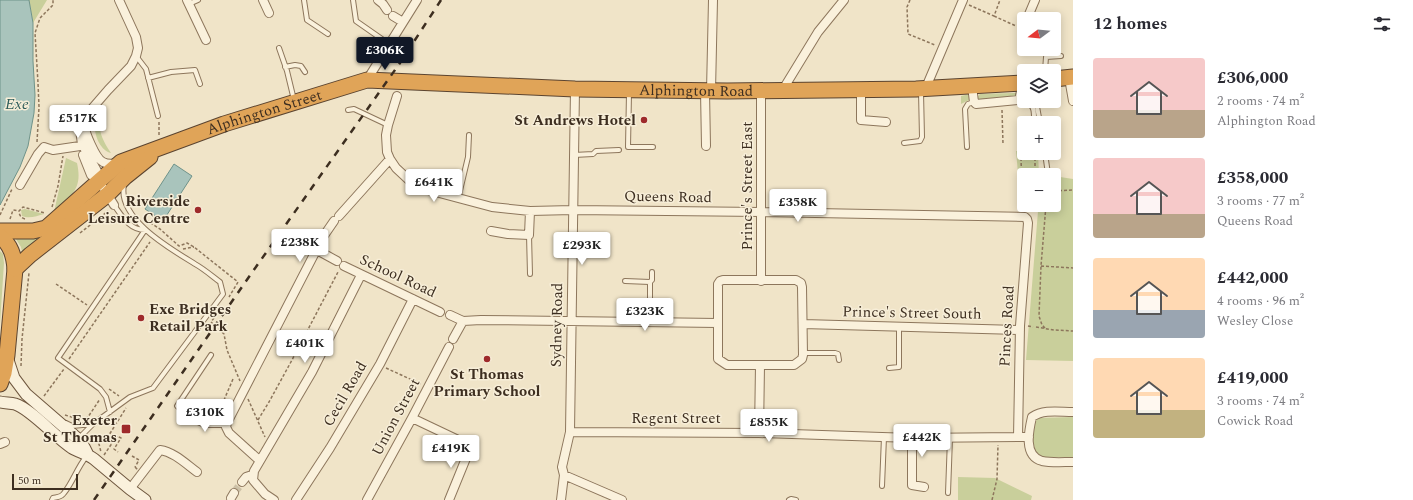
<!DOCTYPE html>
<html lang="en">
<head>
<meta charset="utf-8">
<style>
	body { margin:0; font-family:Spectral,serif; background:#f7f7f7; color:#2b2b33; height:100vh; display:flex; flex-direction:column; font-size:15px; white-space:nowrap }
	* { box-sizing:border-box; margin:0 }
	p { font-size:13px; color:#7c7c81 }
	.icon { flex:none; width:22px; height:22px; fill:none; stroke:currentColor; stroke-width:2; stroke-linecap:round; stroke-linejoin:round }
	.map { position:relative; flex:1; overflow:hidden }
	.details { display:flex; flex-direction:column; background:#fff; width:340px }
	.details>* { flex:none }
	.needle { width:26px; rotate:254deg }
	.fabs { position:absolute; left:1017px; top:12px; display:grid; gap:8px }
	.fabs a { display:grid; place-items:center; width:44px; height:44px; border-radius:4px; background:#fff; box-shadow:0 2px 10px #0003; font-size:20px }
	.scale { position:absolute; left:12px; bottom:10px; width:66px; box-sizing:border-box; padding-left:4px; border:2px solid #3d2e20; border-top:0; font-size:11px; line-height:14px; white-space:nowrap; color:#3d2e20; -webkit-text-stroke:3px #f7eed8; paint-order:stroke }
	.price { position:absolute; translate:-50% -34px; padding:0 9px; border-radius:4px; background:#fff; color:#222; font-size:13px; line-height:26px; filter:drop-shadow(0 1px 2px #0008) }
	.price::after { content:''; position:absolute; left:50%; top:24px; width:12px; height:9px; margin-left:-6px; background:inherit; clip-path:polygon(0 0,100% 0,50% 100%) }
	.price.active { background:#111827; color:#fff }
	ul { padding:0; list-style:none }
	li { display:flex; align-items:center; gap:12px; height:100px; padding:0 20px }
	li span { display:grid; place-items:center; flex:none; width:112px; height:80px; border-radius:4px; color:#555 }
	li>.icon { margin-inline-start:auto }
	span .icon { width:48px; height:48px; fill:#fffc; stroke-width:1 }
	li b { font-size:17px }
	h2 { display:flex; justify-content:space-between; align-items:center; height:48px; padding:0 20px; font-size:17px }
	main { display:flex; flex:1; min-height:0 }
	.map>svg:first-child { display:block }
	.green { fill:#c9cf9b }
	.water { fill:#a9c4bc; stroke:#6f938a }
	.lines { fill:none; stroke-linecap:round; stroke-linejoin:round }
	.street-tunnel { stroke:#ccc0a6; stroke-width:8; stroke-dasharray:8 4; stroke-linecap:butt }
	.lane-casing { stroke:#8d765c; stroke-width:6 }
	.street-casing { stroke:#8d765c; stroke-width:10 }
	.secondary-casing { stroke:#6f573f; stroke-width:13 }
	.highway-casing { stroke:#5b4430; stroke-width:17 }
	.path { stroke:#8d765c; stroke-width:1.5; stroke-dasharray:3 2; stroke-linecap:butt }
	.lane { stroke:#faf1dc; stroke-width:4 }
	.street { stroke:#faf1dc; stroke-width:8 }
	.secondary { stroke:#faf1dc; stroke-width:11 }
	.highway { stroke:#e0a458; stroke-width:15 }
	.rail { stroke:#3d2e20; stroke-width:2.5; stroke-dasharray:7 7; stroke-linecap:butt }
	.path-bridge { stroke:#8d765c; stroke-width:1.5; stroke-dasharray:3 2; stroke-linecap:butt }
	.poi-dot { fill:#9e2a2b; stroke:#f7eed8; stroke-width:1.5 }
	.labels { text-anchor:middle; dominant-baseline:central; stroke-width:3; stroke-linejoin:round; paint-order:stroke }
	.street-label { font-size:15px; fill:#3d2e20; stroke:#f7eed8 }
	.poi-label { font-size:15px; font-weight:bold; fill:#3d2e20; stroke:#f7eed8; text-anchor:end }
	.water-label { font-size:16px; font-style:italic; fill:#2f5d5a; stroke:#f7eed8 }
</style>
</head>
<body>
<main>
<div class="map">
<svg width="1073" height="500" viewBox="0 0 1073 500">
	<rect width="100%" height="100%" fill="#f0e4c8"/>
	<path class="green" d="M29,0H47L33,23Z
		M1011,93H1016L1017,96L1016,98L981,100L978,99L977,97L980,94Z
		M970,94L969,100L961,104V96Z
		M102,109C97,127 100,137 111,153C96,150 88,119 102,109Z
		M1016,151L1038,153L1039,174L1047,175H1024V205H1054V176L1073,179V361L1026,360L1038,211L1035,209L1021,207Z
		M66,158L77,163C83,190 71,195 54,212Z
		M25,209L44,214C37,216 29,219 22,216L21,210Z
		M14,236L44,237L22,252L21,247Z
		M0,251L3,254L4,263L0,324Z
		M1073,417V458L1041,457L1036,454C1031,443 1030,428 1038,418Z
		M958,477L995,478L1032,496L1031,500H958Z"/>
	<path class="water" d="M0,0H29L33,23V61L35,95L34,113L28,146L20,167L0,205Z
		M174,164L192,176L163,221L145,209Z"/>
	<g class="lines">
		<path class="street-tunnel" d="M234,493L242,482"/>
		<g class="lane-casing">
			<path id="lane" d="M304,0L307,20L328,34
				M353,0L356,21L389,44
				M189,4L198,0
				M279,48L287,71L294,100
				M136,56L146,69L158,116
				M285,67L295,65L301,66L305,72
				M1045,71L1046,57L1061,56
				M148,78L171,72L195,70L200,84
				M629,93L628,147H653
				M1027,101C1035,106 1034,114 1034,123
				M1036,101L1040,123
				M348,110L354,109L388,125
				M904,143L920,141L922,137L921,92
				M967,147L965,109L968,104L974,102
				M1045,153L1048,174
				M574,155L593,154L596,151L619,150
				M458,199L468,157L469,135
				M114,205C122,216 129,230 145,230
				M529,235L530,274
				M625,281L650,282V322
				M650,282L652,280V272
				M803,353H835L838,354L839,360
				M889,368L899,367V327
				M110,412L106,397L100,389L58,358L145,230
				M188,416L177,406L211,355
				M66,423L72,426L93,424
				M78,439L93,424L130,397L153,388L223,294L220,282C212,276 204,269 195,264C171,249 117,219 124,185
				M882,486L884,437
				M948,493L950,438
				M52,500L53,498C57,497 62,497 64,493C73,482 77,468 86,457
				M789,500L791,499L796,500"/>
		</g>
		<g class="street-casing">
			<path id="street" d="M187,0L206,40
				M263,0L269,13
				M378,0L383,4L387,10
				M393,16L403,22
				M1027,19L1035,0
				M1023,29L1024,26
				M1069,78L1073,101
				M367,80L417,0
				M972,86L974,102L976,104L1019,100L1023,83
				M926,88L927,85L963,0
				M575,89L570,432L562,467L564,475L622,500
				M705,91L706,146
				M711,91L713,0
				M761,91V281
				M782,91L818,32L844,0
				M861,91V120L886,122
				M397,96L388,125L386,135L387,152L390,159L396,168L411,182L428,190L492,207L530,211L573,210L761,212L1025,217L1027,219L1028,223L1020,326L1018,437
				M85,123C83,130 96,159 103,162C108,165 112,164 118,163
				M83,155L91,175L99,181L114,205
				M99,181L97,171L82,144L80,130L82,120L108,90L131,66L136,56L138,48L136,37L119,0
				M20,185L38,154L44,147L53,150L80,146
				M339,216L390,159
				M491,231L508,234L529,235L530,211
				M317,250L337,261
				M344,266L440,312
				M723,280H796L801,283L802,287L803,355L802,359L794,365H727L718,359V284L720,281Z
				M450,315L463,321L481,320L718,323
				M803,324L1020,330
				M453,339L463,321
				M1073,412C1059,412 1044,409 1032,417C1029,430 1023,456 1042,461C1051,463 1063,462 1073,462
				M188,416L205,423H227
				M412,418L471,446L449,500
				M570,432L759,433L912,438L1029,437
				M759,433L760,365
				M912,438V485L924,487
				M0,444L5,442
				M259,460L229,433L226,427L227,423L323,237L334,221
				M242,482L246,477L252,475
				M130,489L160,450C174,452 186,464 197,472
				M231,498L234,493
				M274,500L265,494L253,480L254,471L312,372L361,275
				M296,500L330,448L380,364L413,299
				M367,500L412,418L449,347
				M561,500L564,475"/>
		</g>
		<g class="secondary-casing">
			<path id="secondary" d="M7,357L14,378L26,394L78,439L84,447L88,455
				M0,402C5,403 11,403 15,404C31,409 56,438 72,448C79,452 87,454 94,459L130,489L145,500"/>
		</g>
		<g class="highway-casing">
			<g id="highway">
				<path d="M1054,79L1073,77"/>
				<path id="s1" d="M0,231H33L46,228L99,181L121,162L224,124L367,80L575,89L727,91L916,89L1024,83"/>
				<path d="M0,236C11,245 14,256 15,269L7,355L4,373L0,384"/>
				<path d="M15,269L30,255L107,195L125,177L150,157"/>
			</g>
		</g>
		<path class="path" d="M910,0L907,7L908,34L935,45
			M969,5L994,16L1000,0
			M994,16L1016,26
			M1002,110L1003,144
			M159,122V136
			M37,142L39,107L38,83L35,33L40,18L53,5V0
			M1022,174H1035
			M1024,189H1022L1021,159H1035V175
			M1054,191L1073,190
			M52,207L58,186L63,156
			M1030,211L1036,205
			M0,215L12,189
			M10,219L13,210L19,211
			M25,219C21,218 19,215 19,211L23,207L45,213
			M146,220L160,229L179,246L187,243L194,247L238,282L229,297
			M80,233L108,211
			M183,249L194,247
			M1041,266L1073,268
			M56,284L87,305
			M220,310L211,322L224,334L227,350L240,381
			M1028,326L1033,327
			M1036,327L1054,330L1073,331
			M1045,328L1042,325L1039,316L1041,266L1046,205
			M69,359L150,242
			M21,366L22,339L29,273
			M386,368L421,384
			M109,389L119,396
			M44,396L64,369
			M248,399L265,437
			M218,414L233,379
			M65,415L78,419
			M85,418L88,417L100,399
			M258,420L269,402L292,360L338,272
			M90,438L99,444L101,452
			M112,443L109,435L126,408
			M104,455L117,436L121,438L114,449L118,452
			M132,456L139,460L135,467
			M992,500L997,479L998,445"/>
		<use href="#lane" class="lane"/>
		<use href="#street" class="street"/>
		<use href="#secondary" class="secondary"/>
		<use href="#highway" class="highway"/>
		<path class="rail" d="M94,500L251,274L402,60L441,0"/>
		<path class="path-bridge" d="M135,467L138,470"/>
	</g>
	<g class="poi-dot">
		<circle cx="644" cy="120" r="4"/>
		<circle cx="198" cy="210" r="4"/>
		<circle cx="141" cy="318" r="4"/>
		<circle cx="487" cy="359" r="4"/>
		<rect x="121" y="424" width="10" height="10" rx="2"/>
	</g>
	<g class="labels">
		<g class="street-label">
			<text stroke="none"><textPath href="#s1" startOffset="735">Alphington Road</textPath></text>
			<text stroke="none"><textPath href="#s1" startOffset="298">Alphington Street</textPath></text>
			<text transform="translate(747 186) rotate(-90)">Prince's Street East</text>
			<text transform="translate(668 197) rotate(1)">Queens Road</text>
			<text transform="translate(398 276) rotate(25)">School Road</text>
			<text transform="translate(912 313) rotate(1)">Prince's Street South</text>
			<text transform="translate(557 325) rotate(-89)">Sydney Road</text>
			<text transform="translate(1007 326) rotate(-87)">Pinces Road</text>
			<text transform="translate(345 394) rotate(-60)">Cecil Road</text>
			<text transform="translate(396 417) rotate(-62)">Union Street</text>
			<text x="676" y="418">Regent Street</text>
		</g>
		<g class="poi-label">
			<text x="636" y="120">St Andrews Hotel</text>
			<text x="190" y="201">Riverside<tspan x="190" dy="17">Leisure Centre</tspan></text>
			<text x="149" y="309" text-anchor="start">Exe Bridges<tspan x="149" dy="17">Retail Park</tspan></text>
			<text x="487" y="374" text-anchor="middle">St Thomas<tspan x="487" dy="17">Primary School</tspan></text>
			<text x="117" y="420">Exeter<tspan x="117" dy="17">St Thomas</tspan></text>
		</g>
		<g class="water-label">
			<text x="17" y="104">Exe</text>
		</g>
	</g>
</svg>
<div class="fabs">
<a><svg class="needle" viewBox="-14 -14 28 28"><path d="M0-13l5 13h-10z" fill="#e53935"/><path d="M0 13l5-13h-10z" fill="#7c7c81"/></svg></a>
<a><svg class="icon" aria-label="layers" viewBox="0 0 24 24"><path d="M12 4l9 5-9 5-9-5zM3 14l9 5 9-5"/></svg></a>
<a>+</a>
<a>−</a>
</div>
<div class="scale">50 m</div>
<b class="price active" style="left:385px;top:71px">£306K</b>
<b class="price" style="left:78px;top:139px">£517K</b>
<b class="price" style="left:434px;top:203px">£641K</b>
<b class="price" style="left:798px;top:223px">£358K</b>
<b class="price" style="left:300px;top:263px">£238K</b>
<b class="price" style="left:582px;top:266px">£293K</b>
<b class="price" style="left:645px;top:332px">£323K</b>
<b class="price" style="left:305px;top:364px">£401K</b>
<b class="price" style="left:205px;top:433px">£310K</b>
<b class="price" style="left:769px;top:443px">£855K</b>
<b class="price" style="left:922px;top:458px">£442K</b>
<b class="price" style="left:451px;top:469px">£419K</b>
</div>
<section class="details">
<h2>12 homes<svg class="icon" aria-label="filters" viewBox="0 0 24 24"><path d="M4 7h16M4 17h16"/><circle cx="9" cy="7" r="2"/><circle cx="15" cy="17" r="2"/></svg></h2>
<ul>
<li><span style="background:linear-gradient(#f6c9c9 65%,#b9a48a 0)"><svg class="icon" aria-label="home" viewBox="0 0 24 24"><path d="M3 11l9-7 9 7M6 9v11h12V9"/></svg></span><div><b>£306,000</b><p>2 rooms · 74 m²</p><p>Alphington Road</p></div></li>
<li><span style="background:linear-gradient(#f6c9c9 70%,#b9a48a 0)"><svg class="icon" aria-label="home" viewBox="0 0 24 24"><path d="M3 11l9-7 9 7M6 9v11h12V9"/></svg></span><div><b>£358,000</b><p>3 rooms · 77 m²</p><p>Queens Road</p></div></li>
<li><span style="background:linear-gradient(#ffd9b3 65%,#9aa5b1 0)"><svg class="icon" aria-label="home" viewBox="0 0 24 24"><path d="M3 11l9-7 9 7M6 9v11h12V9"/></svg></span><div><b>£442,000</b><p>4 rooms · 96 m²</p><p>Wesley Close</p></div></li>
<li><span style="background:linear-gradient(#ffd9b3 65%,#c2b280 0)"><svg class="icon" aria-label="home" viewBox="0 0 24 24"><path d="M3 11l9-7 9 7M6 9v11h12V9"/></svg></span><div><b>£419,000</b><p>3 rooms · 74 m²</p><p>Cowick Road</p></div></li>
</ul>
</section>
</main>
</body>
</html>
